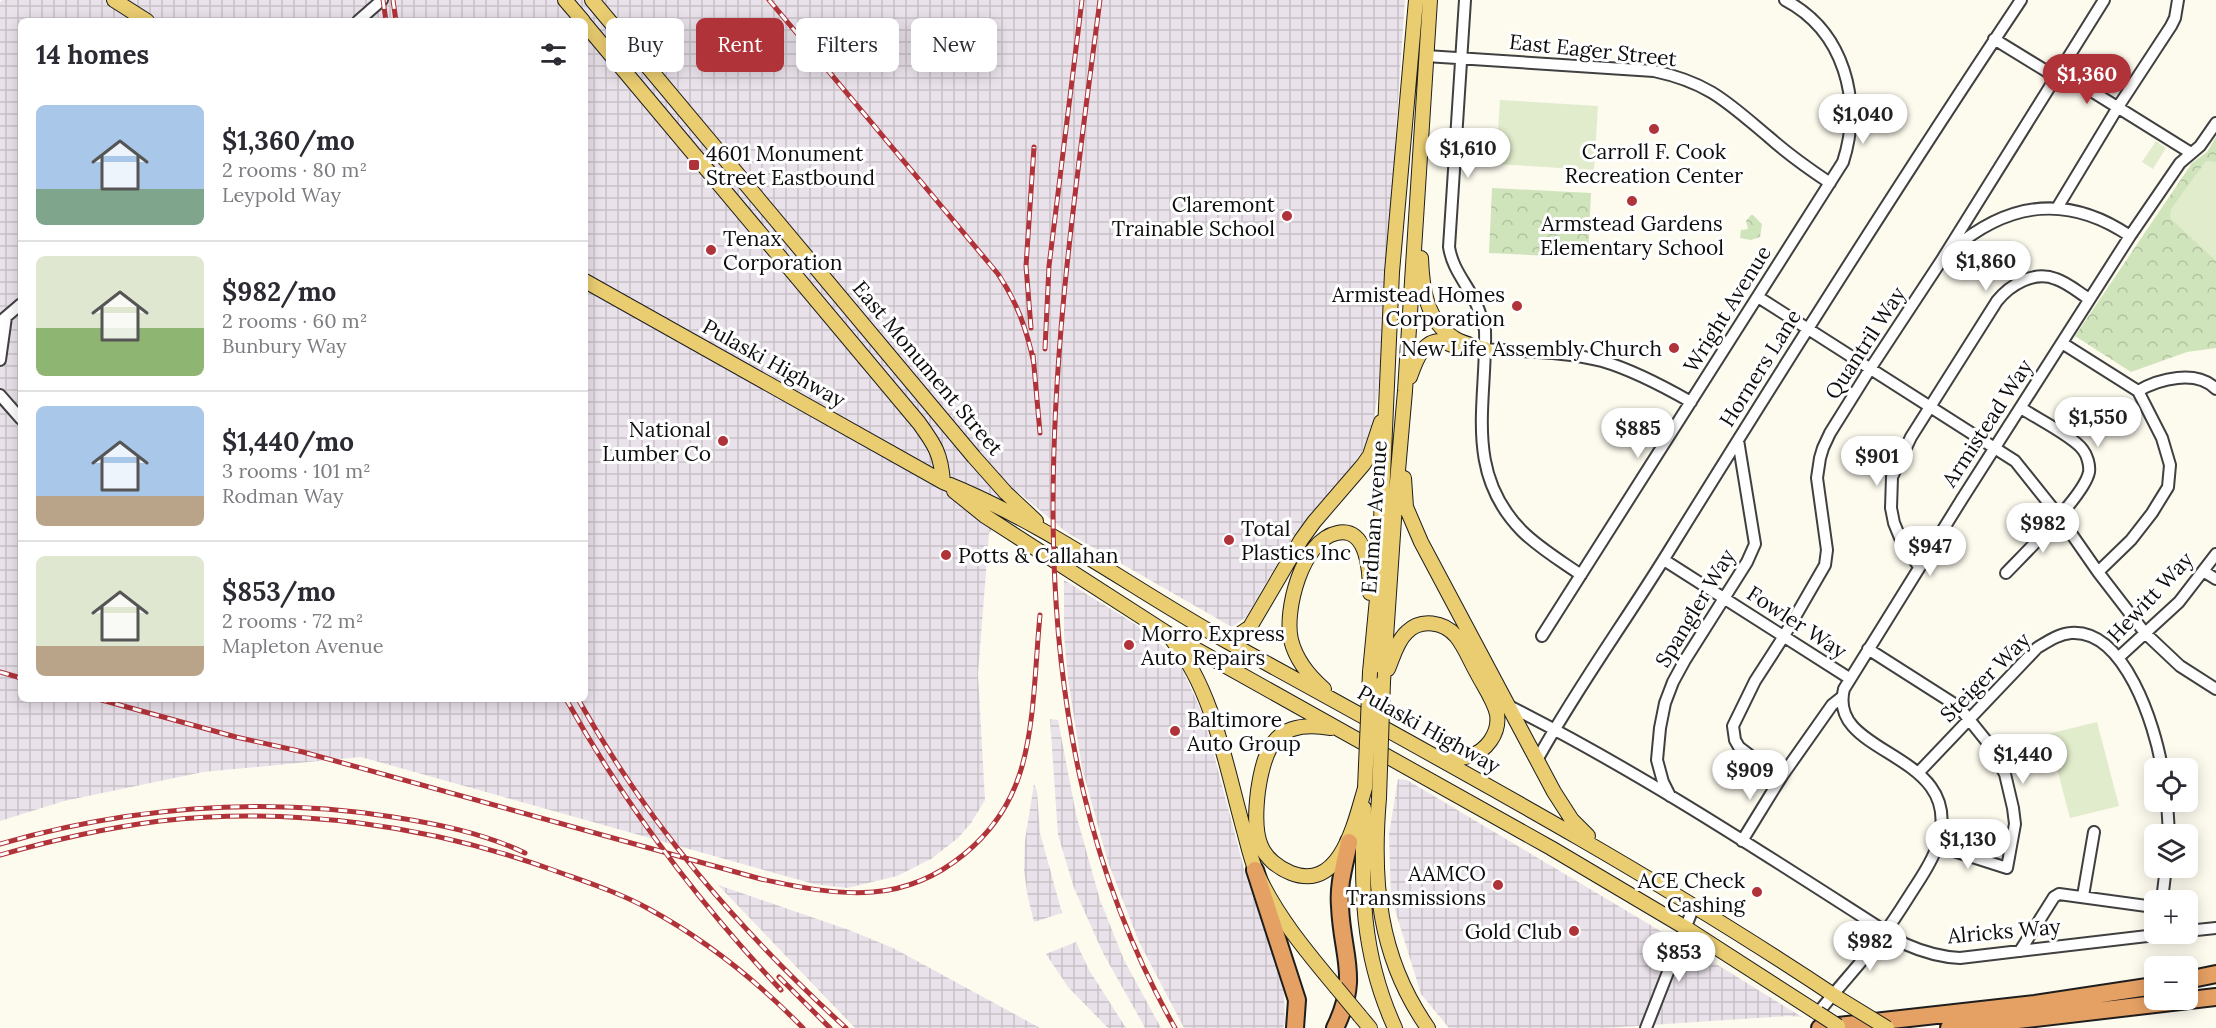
<!DOCTYPE html>
<html lang="en">
<head>
<meta charset="utf-8">
<style>
	body { margin:0; font-family:Lora,serif; background:#f2f2f3; color:#2b2b33; height:100vh; display:flex; flex-direction:column; font-size:22px; white-space:nowrap }
	* { box-sizing:border-box; margin:0 }
	p { font-size:20px; color:#7c7c81 }
	.icon { flex:none; width:33px; height:33px; fill:none; stroke:currentColor; stroke-width:2; stroke-linecap:round; stroke-linejoin:round }
	.map { position:relative; flex:1; overflow:hidden }
	.drawer { position:absolute; left:18px; top:18px; width:570px; height:684px; display:flex; flex-direction:column; background:#fff; border-radius:9px; box-shadow:0 3px 15px #0003 }
	.drawer>* { flex:none }
	.hud { position:absolute; left:606px; top:18px; width:570px; height:54px; display:flex; gap:12px }
	.fabs { position:absolute; left:2144px; top:758px; display:grid; gap:12px }
	.fabs a { display:grid; place-items:center; width:54px; height:54px; border-radius:9px; background:#fff; box-shadow:0 3px 15px #0003; font-size:30px }
	.price { position:absolute; translate:-50% -51px; padding:0 14px; border-radius:21px; background:#fff; color:#222; font-size:20px; line-height:39px; filter:drop-shadow(0 2px 3px #0008) }
	.price::after { content:''; position:absolute; left:50%; top:36px; width:18px; height:14px; margin-left:-9px; background:inherit; clip-path:polygon(0 0,100% 0,50% 100%) }
	.price.on { background:#af3339; color:#fff }
	ul { padding:0; list-style:none }
	li { display:flex; align-items:center; gap:18px; height:150px; padding:0 18px }
	li+li { border-top:2px solid #e1e1e2 }
	li span { display:grid; place-items:center; flex:none; width:168px; height:120px; border-radius:9px; color:#555 }
	li>.icon { margin-inline-start:auto }
	span .icon { width:72px; height:72px; fill:#fffc; stroke-width:1 }
	li b { font-size:26px }
	h2 { display:flex; justify-content:space-between; align-items:center; height:72px; padding:0 18px; font-size:26px }
	.chip { padding:0 21px; border-radius:9px; background:#fff; box-shadow:0 3px 15px #0003; font-size:21px; line-height:54px }
	.chip.on { background:#af3339; color:#fff }
	.map>svg:first-child { display:block }
	.industrial { fill:url(#industrial-grid); fill-rule:evenodd }
	.park { fill:url(#park-crowns) }
	.pitch { fill:#e1eccc }
	.lines { fill:none; stroke-linecap:round; stroke-linejoin:round }
	.minor-casing { stroke:#404040; stroke-width:14 }
	.major-casing { stroke:#1e1e1e; stroke-width:16 }
	.highway-casing { stroke:#1e1e1e; stroke-width:20 }
	.minor { stroke:#fff; stroke-width:10 }
	.major { stroke:#eacd71; stroke-width:14 }
	.highway { stroke:#e5a064; stroke-width:16 }
	.rail-casing { stroke:#af3339; stroke-width:5 }
	.rail { stroke:#fff; stroke-width:3; stroke-dasharray:9; stroke-linecap:butt }
	.major-bridge-casing { stroke:#1e1e1e; stroke-width:16; stroke-linecap:butt }
	.major-bridge { stroke:#eacd71; stroke-width:14 }
	.poi-dot { fill:#af3339; stroke:#fff; stroke-width:2 }
	.labels { text-anchor:middle; dominant-baseline:central; stroke-width:6; stroke-linejoin:round; paint-order:stroke }
	.street-label { font-size:21px; fill:#0d0d0d; stroke:#fff }
	.poi-label { font-size:21px; fill:#0d0d0d; stroke:#fff; text-anchor:end }
</style>
</head>
<body>
<div class="map">
<svg width="2216" height="1028" viewBox="0 0 2216 1028">
	<defs>
		<pattern id="industrial-grid" width="8" height="8" patternUnits="userSpaceOnUse" patternTransform="scale(1.5)"><rect width="8" height="8" fill="#eae2eb"/><path d="M0 4h8M4 0v8" fill="none" stroke="#c8c1c8"/></pattern>
		<pattern id="park-crowns" width="20" height="18" patternUnits="userSpaceOnUse" patternTransform="scale(1.5)"><rect width="20" height="18" fill="#d0e4bb"/><path d="M2 6a3 3 0 1 1 6 0M12 15a3 3 0 1 1 6 0" fill="none" stroke="#b1c2a0"/></pattern>
	</defs>
	<rect width="100%" height="100%" fill="#fdfaee"/>
	<path class="industrial" d="M3,0H1405L1378,393L1372,430L1364,449L1353,464L1294,535L1246,617L1232,627L1066,532L1019,493L989,533L978,674L985,800L971,823L958,838L931,859L897,876L847,888L814,884L361,757L203,772L64,801L0,821V2ZM21,21H585V699H21Z
		M1064,580L1143,629L1178,660L1204,717L1247,880L1264,927L1284,993L1285,1022L1283,1028H1184L1139,942L1108,862L1082,768L1068,679L1064,636Z
		M1050,719L1058,720L1076,814L1100,900L1124,960L1161,1028H1145L1143,1024L1103,953L1074,888L1058,835Z
		M1398,779L1407,780L1726,970L1802,1017L1788,1016L1605,1028H1449L1421,994L1391,897L1389,834Z
		M1034,784L1037,791L1040,833L1062,913L1034,922L1028,898L1024,871L1025,840Z
		M718,885L849,930L893,948L1040,1028H855Z
		M1076,942L1089,970L1126,1028H1108L1068,987L1046,954Z"/>
	<path class="park" d="M2216,137V348L2187,352L2131,372L2075,336L2192,163L2207,152Z
		M1492,188L1591,193L1588,258L1489,253Z
		M1751,215H1753L1762,224L1760,237L1751,240L1740,238L1741,230L1748,229L1746,221Z"/>
	<path class="pitch" d="M1500,100L1598,106L1594,170L1496,164Z
		M2156,141L2166,148L2153,169L2142,162Z
		M2206,161L2216,162V261L2170,218L2171,209Z
		M2097,722L2119,806L2070,818L2048,734Z"/>
	<g class="lines">
		<g class="minor-casing">
			<path id="minor" d="M1465,0L1449,247C1452,266 1462,278 1471,294C1478,305 1482,318 1485,330C1487,403 1463,471 1522,531C1539,548 1561,561 1581,575
				M358,21L382,0
				M1994,39L2056,77L2085,87L2191,153
				M1426,56L1654,71C1710,83 1728,103 1770,138C1789,155 1809,169 1830,183
				M2057,208L2118,107L2171,26L2175,18L2178,0
				M1952,250C2009,201 2068,194 2130,236
				M1758,297L2015,461L2059,516L2098,572L2145,633L2180,666L2216,689
				M0,322L21,304
				M2062,343L2138,391L2162,438L2170,465L2168,487L2152,513L2131,540L2098,572
				M1485,349C1524,352 1564,351 1602,361C1633,370 1663,386 1691,402
				M0,360L6,317
				M2138,391C2159,379 2196,369 2216,389
				M0,395L21,419
				M1664,560L1849,678
				M1919,567L1901,540L1894,523L1891,508L1892,477L1911,437L1997,301C2010,285 2034,270 2056,279C2068,283 2078,292 2089,299
				M2203,571L2216,579
				M2006,573C2024,554 2085,495 2089,472C2090,465 2087,455 2083,450C2074,437 2036,418 2021,408
				M1542,636L1843,162C1863,101 1844,31 1785,0
				M1868,649L1959,707L1988,743L2005,774L2013,808L2015,824L2007,868L1938,846
				M2118,658L2179,602L2216,554
				M1509,706C1646,775 1775,861 1905,944C1923,952 1940,957 1960,958L2173,933
				M1537,760C1578,686 1628,618 1672,546C1786,362 1901,180 2021,0
				M1919,772L2037,648C2047,642 2058,634 2071,633C2125,629 2155,726 2162,768
				M1782,776L1760,763L1739,747L1735,740L1733,726L1755,681L1784,636L1825,565L1827,550L1817,478L1820,458L1823,448L1830,433L1870,369L1943,258L2104,0
				M1670,796L1663,782L1657,760L1660,728L1665,703L1673,682L1685,660L1747,562L1755,544L1738,440
				M2167,801L2169,834
				M1742,841L1782,776L1832,705L1842,697
				M2083,896L2094,832
				M2162,900L2166,867
				M2187,931L2216,928
				M2020,951L2054,897L2059,894L2154,907
				M1818,1013C1840,985 1864,960 1885,932C1895,919 1904,904 1913,890C1922,876 1932,862 1937,846C1969,750 1826,758 1844,689L1962,499L2130,236L2180,163L2200,146L2216,123
				M1646,1028L1694,906"/>
		</g>
		<g class="major-casing">
			<path id="major" d="M114,0L147,21
				M565,0L583,21
				M592,0L974,457L1006,493L1036,521
				M585,24L919,423C935,445 941,454 943,482
				M1421,258C1422,287 1426,321 1454,338C1463,344 1475,346 1485,349
				M585,281L943,482C1044,522 1133,589 1228,642C1434,756 1642,867 1838,998
				M1410,377C1415,363 1422,341 1440,341C1447,342 1453,346 1459,348
				M1404,478L1406,507L1421,542L1554,792L1572,820L1588,836
				M954,491L985,516L1165,632L1551,848L1686,928L1818,1013
				M1221,637L1237,636L1250,627L1301,540L1314,522L1363,465L1370,455L1381,422
				M1173,641C1213,690 1226,766 1243,827C1247,841 1250,857 1256,871C1275,914 1306,951 1336,987
				M1388,669C1393,657 1397,641 1407,632C1421,618 1444,622 1456,636C1465,647 1470,661 1477,673C1483,685 1494,700 1497,714C1500,733 1486,752 1469,756C1460,759 1450,758 1441,757
				M1370,672L1378,588L1392,272L1416,0
				M1383,682L1395,505L1405,391L1430,0
				M1324,689C1309,676 1296,660 1291,640C1284,611 1302,540 1337,533C1368,526 1370,573 1370,593
				M1331,728C1278,719 1265,743 1258,791C1256,808 1254,830 1261,846C1266,858 1278,868 1291,873C1341,892 1355,821 1365,788
				M1379,798C1372,881 1378,957 1428,1028
				M1364,808C1361,888 1361,954 1395,1028
				M1360,1016L1370,1028"/>
		</g>
		<g class="highway-casing">
			<path id="highway" d="M1255,870L1297,1000L1295,1028
				M2187,980L2216,974
				M1335,1028C1360,977 1342,957 1340,906C1338,884 1345,863 1349,842
				M1820,1028L2035,1004L2154,986
				M1949,1028L2216,997"/>
		</g>
		<use href="#minor" class="minor"/>
		<use href="#major" class="major"/>
		<use href="#highway" class="highway"/>
		<g class="rail-casing">
			<path id="rail" d="M383,0L386,21
				M393,0L396,21
				M769,0L998,274C1017,302 1027,330 1034,364
				M1100,0C1055,344 995,710 1175,1028
				M1031,328L1026,266L1034,147
				M1045,349L1049,266L1082,0
				M1033,355L1040,433
				M0,672L21,678
				M98,699L236,737L303,752L761,879C798,887 835,895 873,892C940,887 1000,836 1020,773C1035,726 1035,665 1040,615
				M566,699C625,805 698,902 781,990
				M578,699C649,826 739,930 846,1028
				M0,844C130,807 259,796 393,817C438,824 483,833 525,853
				M0,855C53,840 105,828 160,821C292,806 428,825 553,870C586,882 618,892 649,909C706,940 758,982 803,1028
				M779,977L830,1028"/>
		</g>
		<use href="#rail" class="rail"/>
		<g class="major-bridge-casing">
			<path id="major-bridge" d="M1365,788L1370,672
				M1379,798L1383,682
				M1336,987L1360,1016
				M1838,998L1887,1028
				M1818,1013L1838,1026"/>
		</g>
		<use href="#major-bridge" class="major-bridge"/>
	</g>
	<g class="poi-dot">
		<circle cx="1654" cy="129" r="6"/>
		<rect x="688" y="159" width="12" height="12" rx="3"/>
		<circle cx="1632" cy="201" r="6"/>
		<circle cx="1287" cy="216" r="6"/>
		<circle cx="711" cy="250" r="6"/>
		<circle cx="1517" cy="306" r="6"/>
		<circle cx="1674" cy="348" r="6"/>
		<circle cx="723" cy="441" r="6"/>
		<circle cx="1229" cy="540" r="6"/>
		<circle cx="946" cy="555" r="6"/>
		<circle cx="1129" cy="645" r="6"/>
		<circle cx="1175" cy="731" r="6"/>
		<circle cx="1498" cy="885" r="6"/>
		<circle cx="1757" cy="892" r="6"/>
		<circle cx="1574" cy="931" r="6"/>
	</g>
	<g class="labels">
		<g class="street-label">
			<text transform="translate(1593 50) rotate(6)">East Eager Street</text>
			<text transform="translate(1727 309) rotate(-58)">Wright Avenue</text>
			<text transform="translate(1865 343) rotate(-57)">Quantril Way</text>
			<text transform="translate(774 363) rotate(29)">Pulaski Highway</text>
			<text transform="translate(928 368) rotate(50)">East Monument Street</text>
			<text transform="translate(1760 368) rotate(-58)">Horners Lane</text>
			<text transform="translate(1987 423) rotate(-57)">Armistead Way</text>
			<text transform="translate(1374 517) rotate(-86)">Erdman Avenue</text>
			<text transform="translate(2150 597) rotate(-47)">Hewitt Way</text>
			<text transform="translate(1695 608) rotate(-59)">Spangler Way</text>
			<text transform="translate(1797 622) rotate(33)">Fowler Way</text>
			<text transform="translate(1985 677) rotate(-45)">Steiger Way</text>
			<text transform="translate(1429 729) rotate(29)">Pulaski Highway</text>
			<text transform="translate(2004 931) rotate(-5)">Alricks Way</text>
		</g>
		<g class="poi-label">
			<text x="1654" y="151" text-anchor="middle">Carroll F. Cook<tspan x="1654" dy="24">Recreation Center</tspan></text>
			<text x="706" y="153" text-anchor="start">4601 Monument<tspan x="706" dy="24">Street Eastbound</tspan></text>
			<text x="1275" y="204">Claremont<tspan x="1275" dy="24">Trainable School</tspan></text>
			<text x="1632" y="223" text-anchor="middle">Armstead Gardens<tspan x="1632" dy="24">Elementary School</tspan></text>
			<text x="723" y="238" text-anchor="start">Tenax<tspan x="723" dy="24">Corporation</tspan></text>
			<text x="1505" y="294">Armistead Homes<tspan x="1505" dy="24">Corporation</tspan></text>
			<text x="1662" y="348">New Life Assembly Church</text>
			<text x="711" y="429">National<tspan x="711" dy="24">Lumber Co</tspan></text>
			<text x="1241" y="528" text-anchor="start">Total<tspan x="1241" dy="24">Plastics Inc</tspan></text>
			<text x="958" y="555" text-anchor="start">Potts &amp; Callahan</text>
			<text x="1141" y="633" text-anchor="start">Morro Express<tspan x="1141" dy="24">Auto Repairs</tspan></text>
			<text x="1187" y="719" text-anchor="start">Baltimore<tspan x="1187" dy="24">Auto Group</tspan></text>
			<text x="1486" y="873">AAMCO<tspan x="1486" dy="24">Transmissions</tspan></text>
			<text x="1745" y="880">ACE Check<tspan x="1745" dy="24">Cashing</tspan></text>
			<text x="1562" y="931">Gold Club</text>
		</g>
	</g>
</svg>
<div class="fabs">
<a><svg class="icon" aria-label="locate" viewBox="0 0 24 24"><circle cx="12" cy="12" r="6"/><path d="M12 2v4M12 18v4M2 12h4M18 12h4"/></svg></a>
<a><svg class="icon" aria-label="layers" viewBox="0 0 24 24"><path d="M12 4l9 5-9 5-9-5zM3 14l9 5 9-5"/></svg></a>
<a>+</a>
<a>−</a>
</div>
<b class="price on" style="left:2087px;top:105px">$1,360</b>
<b class="price" style="left:1863px;top:145px">$1,040</b>
<b class="price" style="left:1468px;top:179px">$1,610</b>
<b class="price" style="left:1986px;top:292px">$1,860</b>
<b class="price" style="left:2098px;top:448px">$1,550</b>
<b class="price" style="left:1638px;top:459px">$885</b>
<b class="price" style="left:1877px;top:487px">$901</b>
<b class="price" style="left:2043px;top:554px">$982</b>
<b class="price" style="left:1930px;top:577px">$947</b>
<b class="price" style="left:2023px;top:785px">$1,440</b>
<b class="price" style="left:1750px;top:801px">$909</b>
<b class="price" style="left:1968px;top:870px">$1,130</b>
<b class="price" style="left:1870px;top:972px">$982</b>
<b class="price" style="left:1679px;top:983px">$853</b>
<div class="hud">
<a class="chip">Buy</a>
<a class="chip on">Rent</a>
<a class="chip">Filters</a>
<a class="chip">New</a>
</div>
<section class="drawer">
<h2>14 homes<svg class="icon" aria-label="filters" viewBox="0 0 24 24"><path d="M4 7h16M4 17h16"/><circle cx="9" cy="7" r="2"/><circle cx="15" cy="17" r="2"/></svg></h2>
<ul>
<li><span style="background:linear-gradient(#a9c7e8 70%,#7fa58c 0)"><svg class="icon" aria-label="home" viewBox="0 0 24 24"><path d="M3 11l9-7 9 7M6 9v11h12V9"/></svg></span><div><b>$1,360/mo</b><p>2 rooms · 80 m²</p><p>Leypold Way</p></div></li>
<li><span style="background:linear-gradient(#dfe7d0 60%,#8fb573 0)"><svg class="icon" aria-label="home" viewBox="0 0 24 24"><path d="M3 11l9-7 9 7M6 9v11h12V9"/></svg></span><div><b>$982/mo</b><p>2 rooms · 60 m²</p><p>Bunbury Way</p></div></li>
<li><span style="background:linear-gradient(#a9c7e8 75%,#b9a48a 0)"><svg class="icon" aria-label="home" viewBox="0 0 24 24"><path d="M3 11l9-7 9 7M6 9v11h12V9"/></svg></span><div><b>$1,440/mo</b><p>3 rooms · 101 m²</p><p>Rodman Way</p></div></li>
<li><span style="background:linear-gradient(#dfe7d0 75%,#b9a48a 0)"><svg class="icon" aria-label="home" viewBox="0 0 24 24"><path d="M3 11l9-7 9 7M6 9v11h12V9"/></svg></span><div><b>$853/mo</b><p>2 rooms · 72 m²</p><p>Mapleton Avenue</p></div></li>
</ul>
</section>
</div>
</body>
</html>
